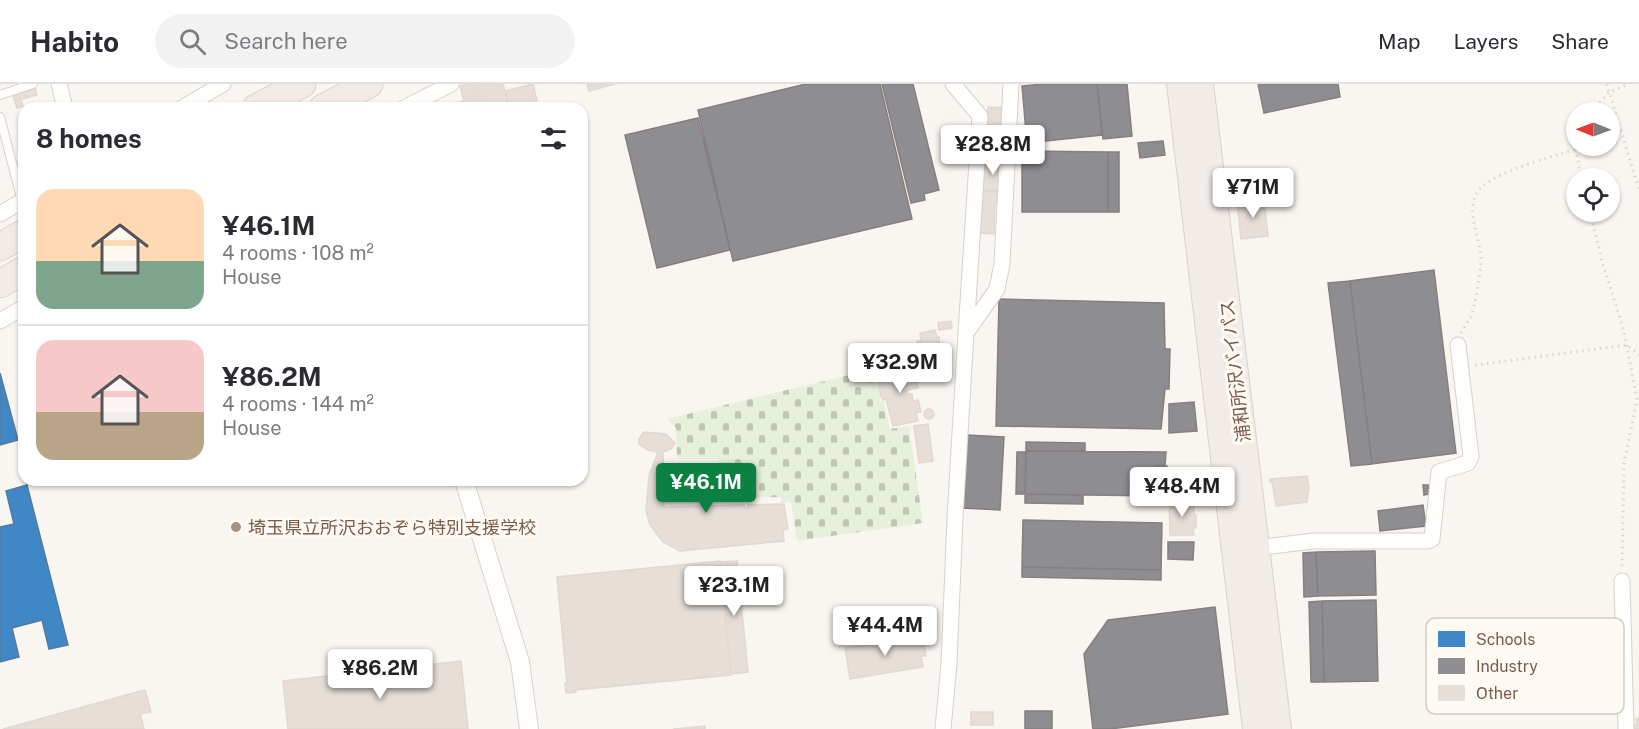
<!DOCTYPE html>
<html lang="en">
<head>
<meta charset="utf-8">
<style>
	body { margin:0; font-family:"Public Sans","Noto Sans JP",sans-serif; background:#f2f2f3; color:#2b2b33; height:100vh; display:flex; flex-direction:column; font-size:22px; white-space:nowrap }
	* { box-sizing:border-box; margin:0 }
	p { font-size:20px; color:#7c7c81 }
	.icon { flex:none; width:33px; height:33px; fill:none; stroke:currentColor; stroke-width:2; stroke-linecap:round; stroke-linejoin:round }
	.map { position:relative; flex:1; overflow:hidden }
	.panel { position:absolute; left:18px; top:18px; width:570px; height:384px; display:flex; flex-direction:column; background:#fff; border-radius:18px; box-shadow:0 2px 4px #0004 }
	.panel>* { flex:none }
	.needle { width:39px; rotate:271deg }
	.buttons { position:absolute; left:1566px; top:18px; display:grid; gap:12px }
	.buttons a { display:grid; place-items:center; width:54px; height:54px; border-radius:50%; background:#fff; box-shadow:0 2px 4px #0004; font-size:30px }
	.price { position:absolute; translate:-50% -51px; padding:0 14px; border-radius:6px; background:#fff; color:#222; font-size:20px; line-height:39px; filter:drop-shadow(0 2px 3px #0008) }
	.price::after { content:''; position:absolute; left:50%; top:36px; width:18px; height:14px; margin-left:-9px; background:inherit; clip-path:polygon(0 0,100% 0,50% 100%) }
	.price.selected { background:#0b8043; color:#fff }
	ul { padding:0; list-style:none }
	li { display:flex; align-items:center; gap:18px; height:150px; padding:0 18px }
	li+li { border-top:2px solid #e1e1e2 }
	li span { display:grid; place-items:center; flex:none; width:168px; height:120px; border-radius:18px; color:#555 }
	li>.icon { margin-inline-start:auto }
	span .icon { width:72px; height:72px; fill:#fffc; stroke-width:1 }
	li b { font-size:26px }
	h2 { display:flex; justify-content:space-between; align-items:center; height:72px; padding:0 18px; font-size:26px }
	header { display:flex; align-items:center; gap:36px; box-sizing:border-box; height:84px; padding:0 30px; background:#fff; border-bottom:2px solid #e1e1e2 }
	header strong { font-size:28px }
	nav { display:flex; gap:33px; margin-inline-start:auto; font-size:21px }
	.search { width:420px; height:54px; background:#f2f2f3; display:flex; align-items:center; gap:15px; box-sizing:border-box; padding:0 21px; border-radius:33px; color:#7c7c81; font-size:22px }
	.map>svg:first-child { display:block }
	.cemetery { fill:url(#cemetery-stones) }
	.schools { fill:#3f88c5; stroke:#517ba1; stroke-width:1.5 }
	.industry { fill:#8d8d92; stroke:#877e7d; stroke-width:1.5 }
	.building { fill:#e6ded7; stroke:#e2d8d2; stroke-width:1.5 }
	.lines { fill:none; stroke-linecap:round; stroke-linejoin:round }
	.service-casing { stroke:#d7d1cb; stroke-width:10 }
	.minor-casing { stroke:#d7d1cb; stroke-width:17 }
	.tertiary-casing { stroke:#d7d1cb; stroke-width:20 }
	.trunk-casing { stroke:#dad1cc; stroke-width:26 }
	.motorway-casing { stroke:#dad1cc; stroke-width:29 }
	.path { stroke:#dcd5d0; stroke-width:3; stroke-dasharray:1.5 4.5; stroke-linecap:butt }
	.service { stroke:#fefefd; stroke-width:8 }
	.minor { stroke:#fefefd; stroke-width:15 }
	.tertiary { stroke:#fefefd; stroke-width:18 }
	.trunk { stroke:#f2ece8; stroke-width:24 }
	.motorway { stroke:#f2eae7; stroke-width:27 }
	.poi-dot { fill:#a69286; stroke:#fffaf3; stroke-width:2 }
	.labels { text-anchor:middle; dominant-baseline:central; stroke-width:6; stroke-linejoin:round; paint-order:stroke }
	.street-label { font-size:18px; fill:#7a5c4d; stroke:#fffaf3 }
	.poi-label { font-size:18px; fill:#7a5c4d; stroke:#fffaf3; text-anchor:start }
	.key { fill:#fffaf3; stroke:#d7cbc1; stroke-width:1.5 }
	.key-label { font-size:16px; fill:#7a5c4d }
</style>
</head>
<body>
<header>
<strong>Habito</strong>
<div class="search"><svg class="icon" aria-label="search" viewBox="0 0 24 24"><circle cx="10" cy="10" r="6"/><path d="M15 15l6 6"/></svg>Search here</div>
<nav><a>Map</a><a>Layers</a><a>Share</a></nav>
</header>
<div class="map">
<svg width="1639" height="645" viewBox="0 0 1639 645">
	<defs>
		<pattern id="cemetery-stones" width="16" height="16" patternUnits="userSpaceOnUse" patternTransform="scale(1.5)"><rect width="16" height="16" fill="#e7f0db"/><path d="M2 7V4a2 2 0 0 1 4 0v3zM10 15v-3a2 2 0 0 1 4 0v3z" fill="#c0c6b4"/></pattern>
	</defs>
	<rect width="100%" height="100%" fill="#f9f5f0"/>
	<path class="cemetery" d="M874,285L881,317H884L890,345L909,342L923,439L797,457L791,418L781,419V413L671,416L670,387L719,386V375H677L676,344L667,335Z"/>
	<path class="schools" d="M0,289L18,356L0,361Z
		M27,401L68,561L49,565L42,536L12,544L19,573L0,578V443L14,440L6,407Z"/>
	<path class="industry" d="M806,0H880L912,135L733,177L698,26Z
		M882,0H913L939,106L924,110L925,116L911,119Z
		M1045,0H1097L1102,51L1027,59L1022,2Z
		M1097,0H1127L1132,52L1103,55Z
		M1258,0H1338L1340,13L1264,29Z
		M698,34L730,166L657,184L625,51Z
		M1163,57L1165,71L1140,74L1138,59Z
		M1022,67L1108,68V128H1022Z
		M1108,68H1119V128H1108Z
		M1434,186L1456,369L1372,380L1350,197Z
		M1350,197L1372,380L1351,382L1328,199Z
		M999,215L1164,219L1165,265H1170L1169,305H1165L1161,345L996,342Z
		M1194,318L1197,347L1169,349V320Z
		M967,351L1004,353L1000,426L963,424Z
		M1026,358L1085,359V367H1026Z
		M1026,367L1166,368L1165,382H1155L1154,412L1025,410Z
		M1017,368H1026L1025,410H1016Z
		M1155,382H1167V412L1154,411Z
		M1423,401H1428L1429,410L1424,411Z
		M1025,410L1083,411V420L1025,419Z
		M1423,421L1426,442L1380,447L1378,427Z
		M1023,436L1162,439L1161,486L1022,483Z
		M1168,458H1194L1193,476L1168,475Z
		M1375,467L1376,511L1318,512L1316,468Z
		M1316,468L1318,512L1304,513L1303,469Z
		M1022,483L1161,486V496L1022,493Z
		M1376,516L1378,597L1324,598L1322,517Z
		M1322,517L1324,598H1311L1309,518Z
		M1215,523L1228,630L1110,645H1093L1084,570L1108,536Z
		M1025,627H1052V645H1025Z"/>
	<path class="building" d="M466,0H474L480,24H436L464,17L460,2Z
		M476,0H503L509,24H482Z
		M533,0L538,21L526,24H510L505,7Z
		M587,0H615L589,7Z
		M35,4L37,11L23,15L21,9Z
		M19,10L23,22L17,24L13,12Z
		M988,23L1006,24L1005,51H987Z
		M986,52L1004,53L1003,78L985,77Z
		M985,78L1003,79L1001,107L983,106Z
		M982,107L1001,108L1000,120H995L994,150L980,149Z
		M1264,114L1268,152L1241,155L1237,118Z
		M951,237L952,244L939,246L938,239Z
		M935,246L937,254L939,253L940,269L920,273L917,257H921L920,249Z
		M941,272L945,292L918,297L914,278Z
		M912,278L918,304L907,306L908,310H912L913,317L918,316L921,328L916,329L918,337L893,342L886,315L883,316L881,312L876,289L899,285L898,281Z
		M924 330a5 5 0 1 1 10 0a5 5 0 1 1-10 0Z
		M928,340L933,377L919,379L914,342Z
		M644,348L666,350L675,359L671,365L663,368L664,411H660V415H664V423L706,422V425H710L711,422L744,421V424H747L748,421L784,420L788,445L783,446L784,457L680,467L663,458L650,441L646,427L649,392L658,368L648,366L639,360V355Z
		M1307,392L1309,403L1307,418L1276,422L1272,397L1270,398V395Z
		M1169,416H1191V422H1194V431H1196V444H1193L1194,451H1170Z
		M720,477L731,591L575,606L576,608L566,609L565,599H567L557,493Z
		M737,477L748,588L731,590L720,478Z
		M923,552L926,572H921L923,583L850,595L845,564Z
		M461,577L468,645H288L283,597Z
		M145,606L151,628L140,630L144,645H3Z
		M971,628H993V641H971Z
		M1639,634V645H1632V641H1637L1636,635Z
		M705,642V645H673Z"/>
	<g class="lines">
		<g class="service-casing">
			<path id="service" d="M0,11L33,0
				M0,33L22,117"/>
		</g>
		<g class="minor-casing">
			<path id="minor" d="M59,0L65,24
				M953,0L980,32L966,249
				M182,24L223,0
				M404,24L451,0
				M0,130L24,116
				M0,237L24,223
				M1256,464L1313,457H1428L1432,455L1439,388L1468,379L1471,372L1458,261
				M1622,497L1626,645
				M943,645L949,579L955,434L966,249L997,205L1002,180L1011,0"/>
		</g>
		<g class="tertiary-casing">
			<path id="tertiary" d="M464,396L520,578L529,645"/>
		</g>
		<g class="trunk-casing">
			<path id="trunk" d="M1179,0L1255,645
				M1201,0L1279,645"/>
		</g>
		<g class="motorway-casing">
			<path id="motorway" d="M256,24L302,0
				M323,24L369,0
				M0,163L24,149
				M0,200L24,186"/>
		</g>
		<path class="path" d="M1607,0L1639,106
			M1592,28L1609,8L1629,0
			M1576,65L1581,94
			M1590,128L1602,177L1624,247L1637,316L1624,379L1622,483
			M1461,249C1464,243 1468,238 1471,233C1475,224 1481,184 1481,174C1480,150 1462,122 1482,103C1500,86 1552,73 1576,65L1578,62
			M1475,281L1627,261L1639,271"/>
		<use href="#service" class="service"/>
		<use href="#minor" class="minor"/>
		<use href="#tertiary" class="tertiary"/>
		<use href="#trunk" class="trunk"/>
		<use href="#motorway" class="motorway"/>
	</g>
	<circle class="poi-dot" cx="236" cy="443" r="6"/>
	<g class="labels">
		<g class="street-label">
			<text transform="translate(1235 287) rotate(-97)">浦和所沢バイパス</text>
		</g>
		<g class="poi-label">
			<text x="248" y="443">埼玉県立所沢おおぞら特別支援学校</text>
		</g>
	</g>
	<rect x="1426" y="534" width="198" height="96" rx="9" class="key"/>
	<rect x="1438" y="547" width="27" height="16" fill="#3f88c5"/>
	<rect x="1438" y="574" width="27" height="16" fill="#8d8d92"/>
	<rect x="1438" y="601" width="27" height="16" fill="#e6ded7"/>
	<g class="key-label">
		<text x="1476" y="561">Schools</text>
		<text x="1476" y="588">Industry</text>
		<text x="1476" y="615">Other</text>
	</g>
</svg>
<div class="buttons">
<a><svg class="needle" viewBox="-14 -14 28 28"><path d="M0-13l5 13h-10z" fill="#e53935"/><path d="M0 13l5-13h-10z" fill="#7c7c81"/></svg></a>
<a><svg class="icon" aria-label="locate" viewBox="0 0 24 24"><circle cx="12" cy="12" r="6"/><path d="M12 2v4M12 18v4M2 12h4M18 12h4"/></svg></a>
</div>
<b class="price" style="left:993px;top:92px">¥28.8M</b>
<b class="price" style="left:1253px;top:135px">¥71M</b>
<b class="price" style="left:900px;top:310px">¥32.9M</b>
<b class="price selected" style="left:706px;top:430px">¥46.1M</b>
<b class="price" style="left:1182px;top:434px">¥48.4M</b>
<b class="price" style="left:734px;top:533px">¥23.1M</b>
<b class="price" style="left:885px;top:573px">¥44.4M</b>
<b class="price" style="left:380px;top:616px">¥86.2M</b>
<section class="panel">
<h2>8 homes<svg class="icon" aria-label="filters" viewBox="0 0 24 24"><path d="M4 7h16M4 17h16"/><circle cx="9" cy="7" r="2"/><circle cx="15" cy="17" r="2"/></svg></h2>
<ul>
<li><span style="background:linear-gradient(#ffd9b3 60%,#7fa58c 0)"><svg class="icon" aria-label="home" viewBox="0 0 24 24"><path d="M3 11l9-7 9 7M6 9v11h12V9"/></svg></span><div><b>¥46.1M</b><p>4 rooms · 108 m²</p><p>House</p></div></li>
<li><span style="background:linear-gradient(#f6c9c9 60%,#b9a48a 0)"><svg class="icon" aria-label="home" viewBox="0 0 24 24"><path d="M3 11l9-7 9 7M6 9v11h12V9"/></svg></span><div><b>¥86.2M</b><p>4 rooms · 144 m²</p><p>House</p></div></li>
</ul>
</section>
</div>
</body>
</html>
